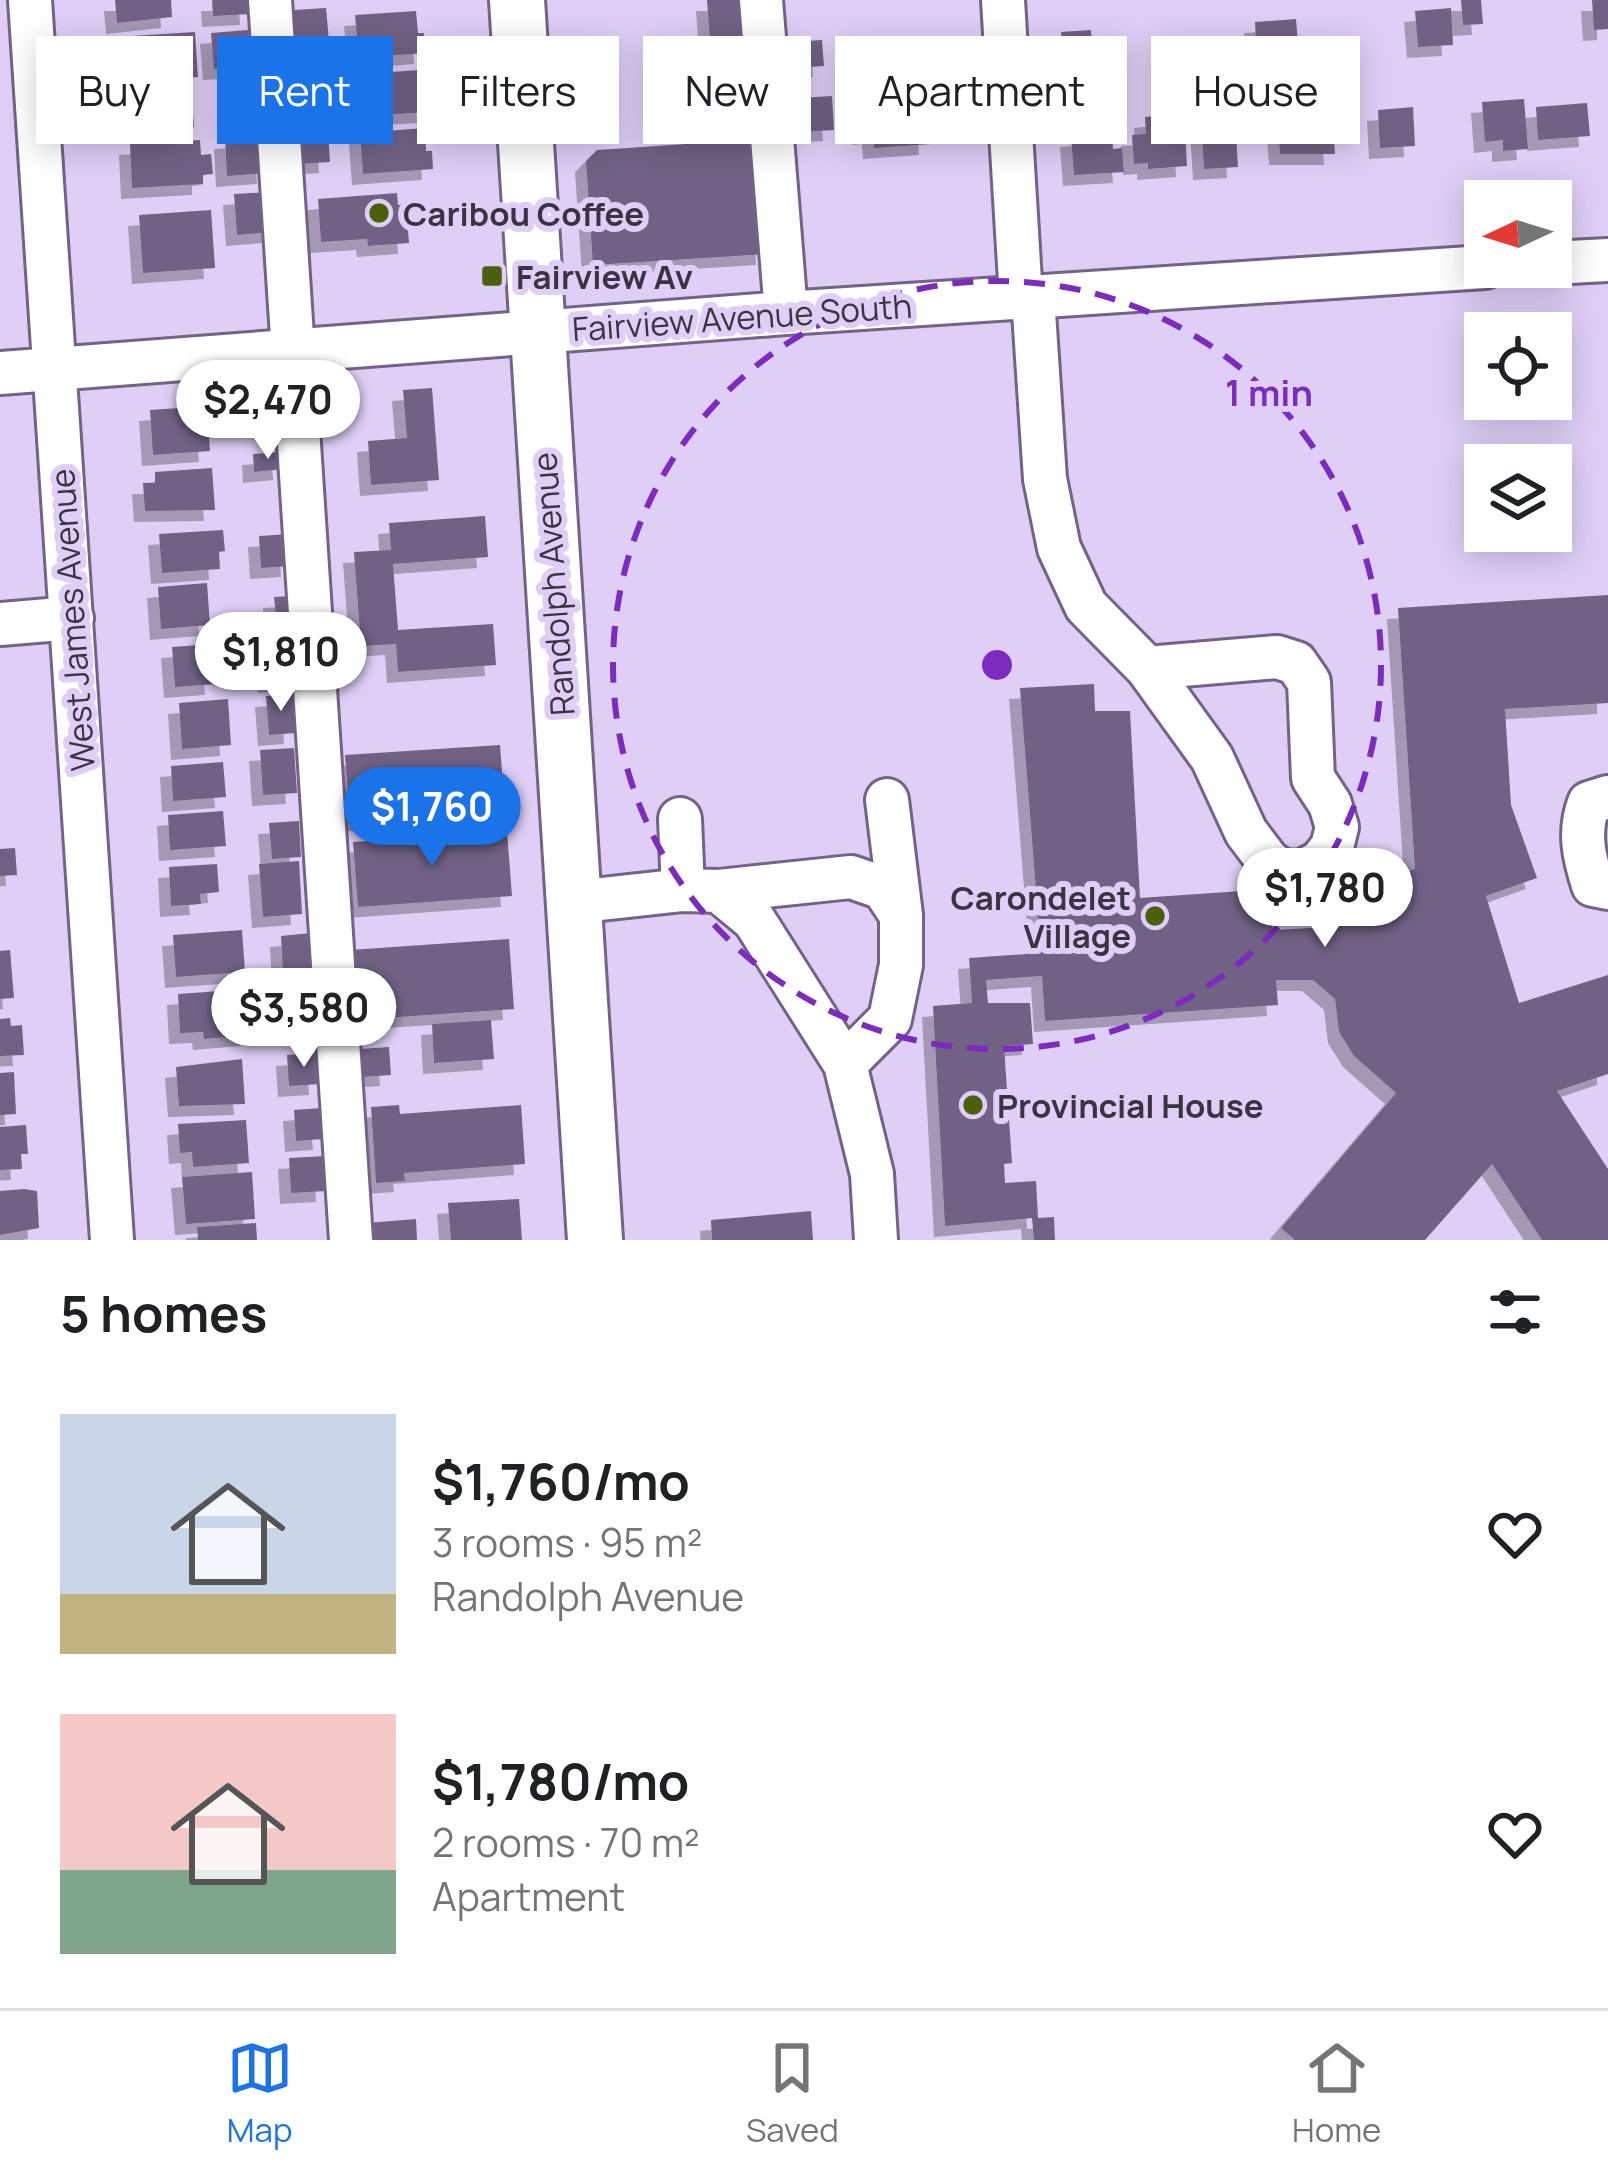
<!DOCTYPE html>
<html lang="en">
<head>
<meta charset="utf-8">
<style>
	body { margin:0; font-family:Manrope,sans-serif; background:#f2f2f2; color:#202124; height:100vh; display:flex; flex-direction:column; font-size:45px; white-space:nowrap }
	* { box-sizing:border-box; margin:0 }
	p { font-size:39px; color:#757577 }
	.icon { flex:none; width:66px; height:66px; fill:none; stroke:currentColor; stroke-width:2; stroke-linecap:round; stroke-linejoin:round }
	.map { position:relative; height:1240px; overflow:hidden }
	.details { display:flex; flex-direction:column; background:#fff; flex:1 }
	.details>* { flex:none }
	.top-card { position:absolute; left:36px; top:36px; width:1536px; height:108px; display:flex; gap:24px }
	.needle { width:78px; rotate:266deg }
	.buttons { position:absolute; left:1464px; top:180px; display:grid; gap:24px }
	.buttons a { display:grid; place-items:center; width:108px; height:108px; border-radius:0px; background:#fff; box-shadow:0 6px 30px #0003; font-size:60px }
	.price { position:absolute; translate:-50% -102px; padding:0 27px; border-radius:42px; background:#fff; color:#222; font-size:39px; line-height:78px; filter:drop-shadow(0 3px 6px #0008) }
	.price::after { content:''; position:absolute; left:50%; top:72px; width:36px; height:27px; margin-left:-18px; background:inherit; clip-path:polygon(0 0,100% 0,50% 100%) }
	.price.active { background:#1a73e8; color:#fff }
	ul { padding:0; list-style:none }
	li { display:flex; align-items:center; gap:36px; height:300px; padding:0 60px }
	li span { display:grid; place-items:center; flex:none; width:336px; height:240px; border-radius:0px; color:#555 }
	li>.icon { margin-inline-start:auto }
	span .icon { width:144px; height:144px; fill:#fffc; stroke-width:1 }
	li b { font-size:51px }
	h2 { display:flex; justify-content:space-between; align-items:center; height:144px; padding:0 60px; font-size:51px }
	.chip { padding:0 42px; border-radius:0px; background:#fff; box-shadow:0 6px 30px #0003; font-size:42px; line-height:108px }
	.chip.active { background:#1a73e8; color:#fff }
	.dock { display:flex; justify-content:space-around; align-items:center; height:168px; border-top:3px solid #e0e0e0; background:#fff; font-size:33px; color:#757577 }
	.dock a { display:grid; justify-items:center; gap:6px }
	.dock .active { color:#1a73e8 }
	.map>svg:first-child { display:block }
	.building { fill:#716285; filter:url(#shadow) }
	.lines { fill:none; stroke-linecap:round; stroke-linejoin:round }
	.minor-casing { stroke:#736387; stroke-width:48 }
	.major-casing { stroke:#736387; stroke-width:60 }
	.minor { stroke:#fff; stroke-width:42 }
	.major { stroke:#fff; stroke-width:54 }
	.ring { fill:none; stroke:#7b2cbf; stroke-width:6; stroke-dasharray:21 15 }
	.poi-dot { fill:#4a600b; stroke:#dfcff7; stroke-width:4.5 }
	.labels { text-anchor:middle; dominant-baseline:central; stroke-width:12; stroke-linejoin:round; paint-order:stroke }
	.poi-label { font-size:33px; font-weight:bold; fill:#393342; stroke:#dfcff7; text-anchor:start }
	.street-label { font-size:33px; fill:#393342; stroke:#dfcff7 }
	.centre { fill:#7b2cbf; stroke:#dfcff7; stroke-width:6 }
	.ring-label { font-size:36px; text-anchor:middle; font-weight:bold; fill:#7b2cbf; stroke:#dfcff7; stroke-width:12; stroke-linejoin:round; paint-order:stroke }
</style>
</head>
<body>
<div class="map">
<svg width="1608" height="1240" viewBox="0 0 1608 1240">
	<defs>
		<filter id="shadow"><feDropShadow dx="-11" dy="11" stdDeviation="0" flood-color="#0004"/></filter>
	</defs>
	<rect width="100%" height="100%" fill="#dfcff7"/>
	<path class="building" d="M115,0H171L172,17L117,23Z
		M212,0H250L251,14L213,16Z
		M707,0H742L745,40L710,42Z
		M1461,0H1481L1483,24L1463,25Z
		M1592,0H1608V29L1594,30Z
		M326,8L329,41L296,43L294,10Z
		M1451,8L1453,45L1418,47L1415,11Z
		M416,11L418,33H424L425,53L359,58L355,15Z
		M1296,19L1299,56L1257,59L1255,22Z
		M248,30L250,67L214,69L211,33Z
		M1091,30L1093,62L1064,64L1061,32Z
		M195,32L198,77L119,82L116,37Z
		M922,36L923,52L928,51L930,80L888,83L885,39Z
		M822,40L824,66L791,68L789,42Z
		M421,70L429,112L363,116L360,74Z
		M322,74L325,105L293,107L291,76Z
		M191,87L194,127L141,131L139,111L129,112L127,91Z
		M832,96L834,130L787,133L784,99Z
		M1524,99L1528,149L1503,151V140L1485,142L1482,102Z
		M936,103L938,129H929L930,144L874,148L873,133L864,134L862,108Z
		M1587,103L1590,136L1538,140L1536,107Z
		M1413,107L1415,146L1380,148L1378,110Z
		M1111,108L1113,149L1122,148L1124,172L1074,175L1071,136L1085,135L1083,110Z
		M1332,110L1335,154H1280L1277,114Z
		M1166,115L1167,130L1185,128L1187,166L1148,169V163L1134,164L1132,135L1146,134L1145,117Z
		M1235,116L1238,167L1204,169L1201,119Z
		M425,128L426,151H432L433,169L363,174L360,133Z
		M328,132L330,162L300,164L298,134Z
		M265,136L268,173L227,176L225,138Z
		M760,139L767,254L593,265L586,161L597,150Z
		M200,140L201,155L211,154L213,174L203,175V184L132,188L130,144Z
		M270,192L273,232L237,235L234,194Z
		M397,193L398,205L406,204L409,243L368,246L367,239L321,242L318,199Z
		M211,210L215,268L143,273L139,215Z
		M432,388L439,480L371,485L368,441L407,438L403,390Z
		M207,406L210,451L153,455L150,410Z
		M283,452L284,469L254,472L253,454Z
		M212,468L215,510L145,511L143,483H155V472Z
		M485,516L488,557L393,564L398,630L493,624L496,665L398,672L396,644L361,646L354,552L391,550L389,523Z
		M223,530L225,551L219,552L220,569L162,573L159,534Z
		M290,534L292,566L261,568L259,536Z
		M207,583L210,625L161,629L158,587Z
		M1608,595V703L1505,709L1511,805L1537,878L1486,896L1519,1003L1608,975V1074L1557,1091L1608,1169V1240H1542L1492,1164L1425,1240H1295L1281,1228L1396,1093L1354,1056L1339,1032L1335,999L1313,980H1276L1278,1005L1045,1021L1042,976L986,980L988,1003H1030L1033,1044L1004,1046L1012,1163L1004,1164L1005,1183L1036,1181L1038,1218L1054,1217L1055,1240H1034L1032,1218L945,1226L933,1006L972,1003L969,958L1041,953L1020,688L1094,684L1095,711H1130L1140,898L1270,889L1273,930L1331,927L1366,885L1415,869L1398,608Z
		M292,596L294,625L277,626L274,597Z
		M213,644L216,684L175,687L172,647Z
		M295,664L296,680L269,682L268,666Z
		M293,694L295,733L269,735L266,696Z
		M228,699L231,745L182,749L179,703Z
		M500,745L505,810L350,821L345,755Z
		M294,748L297,793L263,795L260,750Z
		M223,762L226,797L173,801L171,766Z
		M223,811L226,846L170,850L168,815Z
		M299,821L301,857L272,859L269,823Z
		M507,832L512,896L358,907L353,842Z
		M15,848L17,875L0,876V849Z
		M299,861L302,914L263,917L259,864Z
		M217,864L219,892L200,894L201,904L171,906L169,867Z
		M242,930L245,972L176,977L173,935Z
		M311,933L314,969L283,971L281,936Z
		M509,939L514,1009L355,1020L350,950Z
		M10,950L14,998L0,999V951Z
		M248,989L251,1035L204,1039L203,1032L180,1033L178,994Z
		M314,989L317,1027L284,1029L282,991Z
		M10,1018L11,1026L22,1025L24,1055L0,1056V1019Z
		M491,1020L494,1059L434,1063L432,1024Z
		M389,1047L391,1075L363,1077L361,1049Z
		M318,1053L320,1084L289,1086L287,1055Z
		M242,1059L245,1104L179,1106L176,1067Z
		M14,1072L16,1114L0,1115V1073Z
		M399,1105L400,1114L521,1105L525,1164L404,1173L405,1181L376,1183L371,1107Z
		M321,1108L324,1139L296,1141L294,1110Z
		M246,1120L249,1163L193,1167L192,1152L180,1153L178,1124Z
		M26,1125L28,1154H21L22,1169L0,1170V1127Z
		M325,1156L327,1191L291,1193L289,1158Z
		M252,1172L255,1219L186,1224L182,1177Z
		M24,1189L37,1191L39,1228L0,1235V1191Z
		M519,1199L522,1240H451L448,1203Z
		M811,1211L813,1240H712L711,1220Z
		M416,1219L417,1240H369L367,1223Z
		M256,1223L257,1240H198L197,1227Z"/>
	<g class="lines">
		<g class="minor-casing">
			<path id="minor" d="M30,0L112,1240
				M270,0L351,1240
				M761,0L786,313
				M1003,0L1021,298
				M1551,263L1608,260
				M1033,297L1045,479L1059,548L1086,606L1147,668L1212,758L1246,832L1268,861L1283,872L1303,871L1320,862L1332,847L1337,827L1330,804L1313,778L1309,682L1296,663L1277,657L1147,668
				M0,373L786,313L1485,267
				M0,624L72,618
				M1608,797L1589,803C1578,832 1584,857 1593,885L1608,888
				M887,800L901,915
				M680,819L683,890
				M719,891L851,877L883,888L901,915V965L890,1019L845,1064
				M574,902L683,890L719,891L754,920L845,1064L872,1174L876,1240"/>
		</g>
		<g class="major-casing">
			<path id="major" d="M517,0L595,1240"/>
		</g>
		<use href="#minor" class="minor"/>
		<use href="#major" class="major"/>
	</g>
	<circle class="ring" cx="997" cy="665" r="384"/>
	<g class="poi-dot">
		<circle cx="379" cy="213" r="12"/>
		<rect x="480" y="264" width="24" height="24" rx="6"/>
		<circle cx="1155" cy="916" r="12"/>
		<circle cx="973" cy="1105" r="12"/>
	</g>
	<g class="labels">
		<g class="poi-label">
			<text x="403" y="213">Caribou Coffee</text>
			<text x="516" y="276">Fairview Av</text>
			<text x="1131" y="897" text-anchor="end">Carondelet<tspan x="1131" dy="38">Village</tspan></text>
			<text x="997" y="1105">Provincial House</text>
		</g>
		<g class="street-label">
			<text transform="translate(742 317) rotate(-4)">Fairview Avenue South</text>
			<text transform="translate(553 584) rotate(-94)">Randolph Avenue</text>
			<text transform="translate(72 620) rotate(-94)">West James Avenue</text>
		</g>
	</g>
	<circle cx="997" cy="665" r="18" class="centre"/>
	<g class="ring-label">
		<text x="1269" y="406">1 min</text>
	</g>
</svg>
<div class="buttons">
<a><svg class="needle" viewBox="-14 -14 28 28"><path d="M0-13l5 13h-10z" fill="#e53935"/><path d="M0 13l5-13h-10z" fill="#757577"/></svg></a>
<a><svg class="icon" aria-label="locate" viewBox="0 0 24 24"><circle cx="12" cy="12" r="6"/><path d="M12 2v4M12 18v4M2 12h4M18 12h4"/></svg></a>
<a><svg class="icon" aria-label="layers" viewBox="0 0 24 24"><path d="M12 4l9 5-9 5-9-5zM3 14l9 5 9-5"/></svg></a>
</div>
<b class="price" style="left:268px;top:462px">$2,470</b>
<b class="price" style="left:281px;top:714px">$1,810</b>
<b class="price active" style="left:432px;top:869px">$1,760</b>
<b class="price" style="left:1325px;top:950px">$1,780</b>
<b class="price" style="left:304px;top:1070px">$3,580</b>
<div class="top-card">
<a class="chip">Buy</a>
<a class="chip active">Rent</a>
<a class="chip">Filters</a>
<a class="chip">New</a>
<a class="chip">Apartment</a>
<a class="chip">House</a>
</div>
</div>
<section class="details">
<h2>5 homes<svg class="icon" aria-label="filters" viewBox="0 0 24 24"><path d="M4 7h16M4 17h16"/><circle cx="9" cy="7" r="2"/><circle cx="15" cy="17" r="2"/></svg></h2>
<ul>
<li><span style="background:linear-gradient(#c9d6e8 75%,#c2b280 0)"><svg class="icon" aria-label="home" viewBox="0 0 24 24"><path d="M3 11l9-7 9 7M6 9v11h12V9"/></svg></span><div><b>$1,760/mo</b><p>3 rooms · 95 m²</p><p>Randolph Avenue</p></div><svg class="icon" aria-label="heart" viewBox="0 0 24 24"><path d="M12 20l-8-8c-3-5 5-10 8-4 3-6 11-1 8 4z"/></svg></li>
<li><span style="background:linear-gradient(#f6c9c9 65%,#7fa58c 0)"><svg class="icon" aria-label="home" viewBox="0 0 24 24"><path d="M3 11l9-7 9 7M6 9v11h12V9"/></svg></span><div><b>$1,780/mo</b><p>2 rooms · 70 m²</p><p>Apartment</p></div><svg class="icon" aria-label="heart" viewBox="0 0 24 24"><path d="M12 20l-8-8c-3-5 5-10 8-4 3-6 11-1 8 4z"/></svg></li>
</ul>
</section>
<nav class="dock">
<a class="active"><svg class="icon" aria-label="map" viewBox="0 0 24 24"><path d="M3 6l6-2 6 2 6-2v14l-6 2-6-2-6 2zM9 4v14M15 6v14"/></svg>Map</a>
<a><svg class="icon" aria-label="saved" viewBox="0 0 24 24"><path d="M7 4h10v16l-5-4-5 4z"/></svg>Saved</a>
<a><svg class="icon" aria-label="home" viewBox="0 0 24 24"><path d="M3 11l9-7 9 7M6 9v11h12V9"/></svg>Home</a>
</nav>
</body>
</html>
